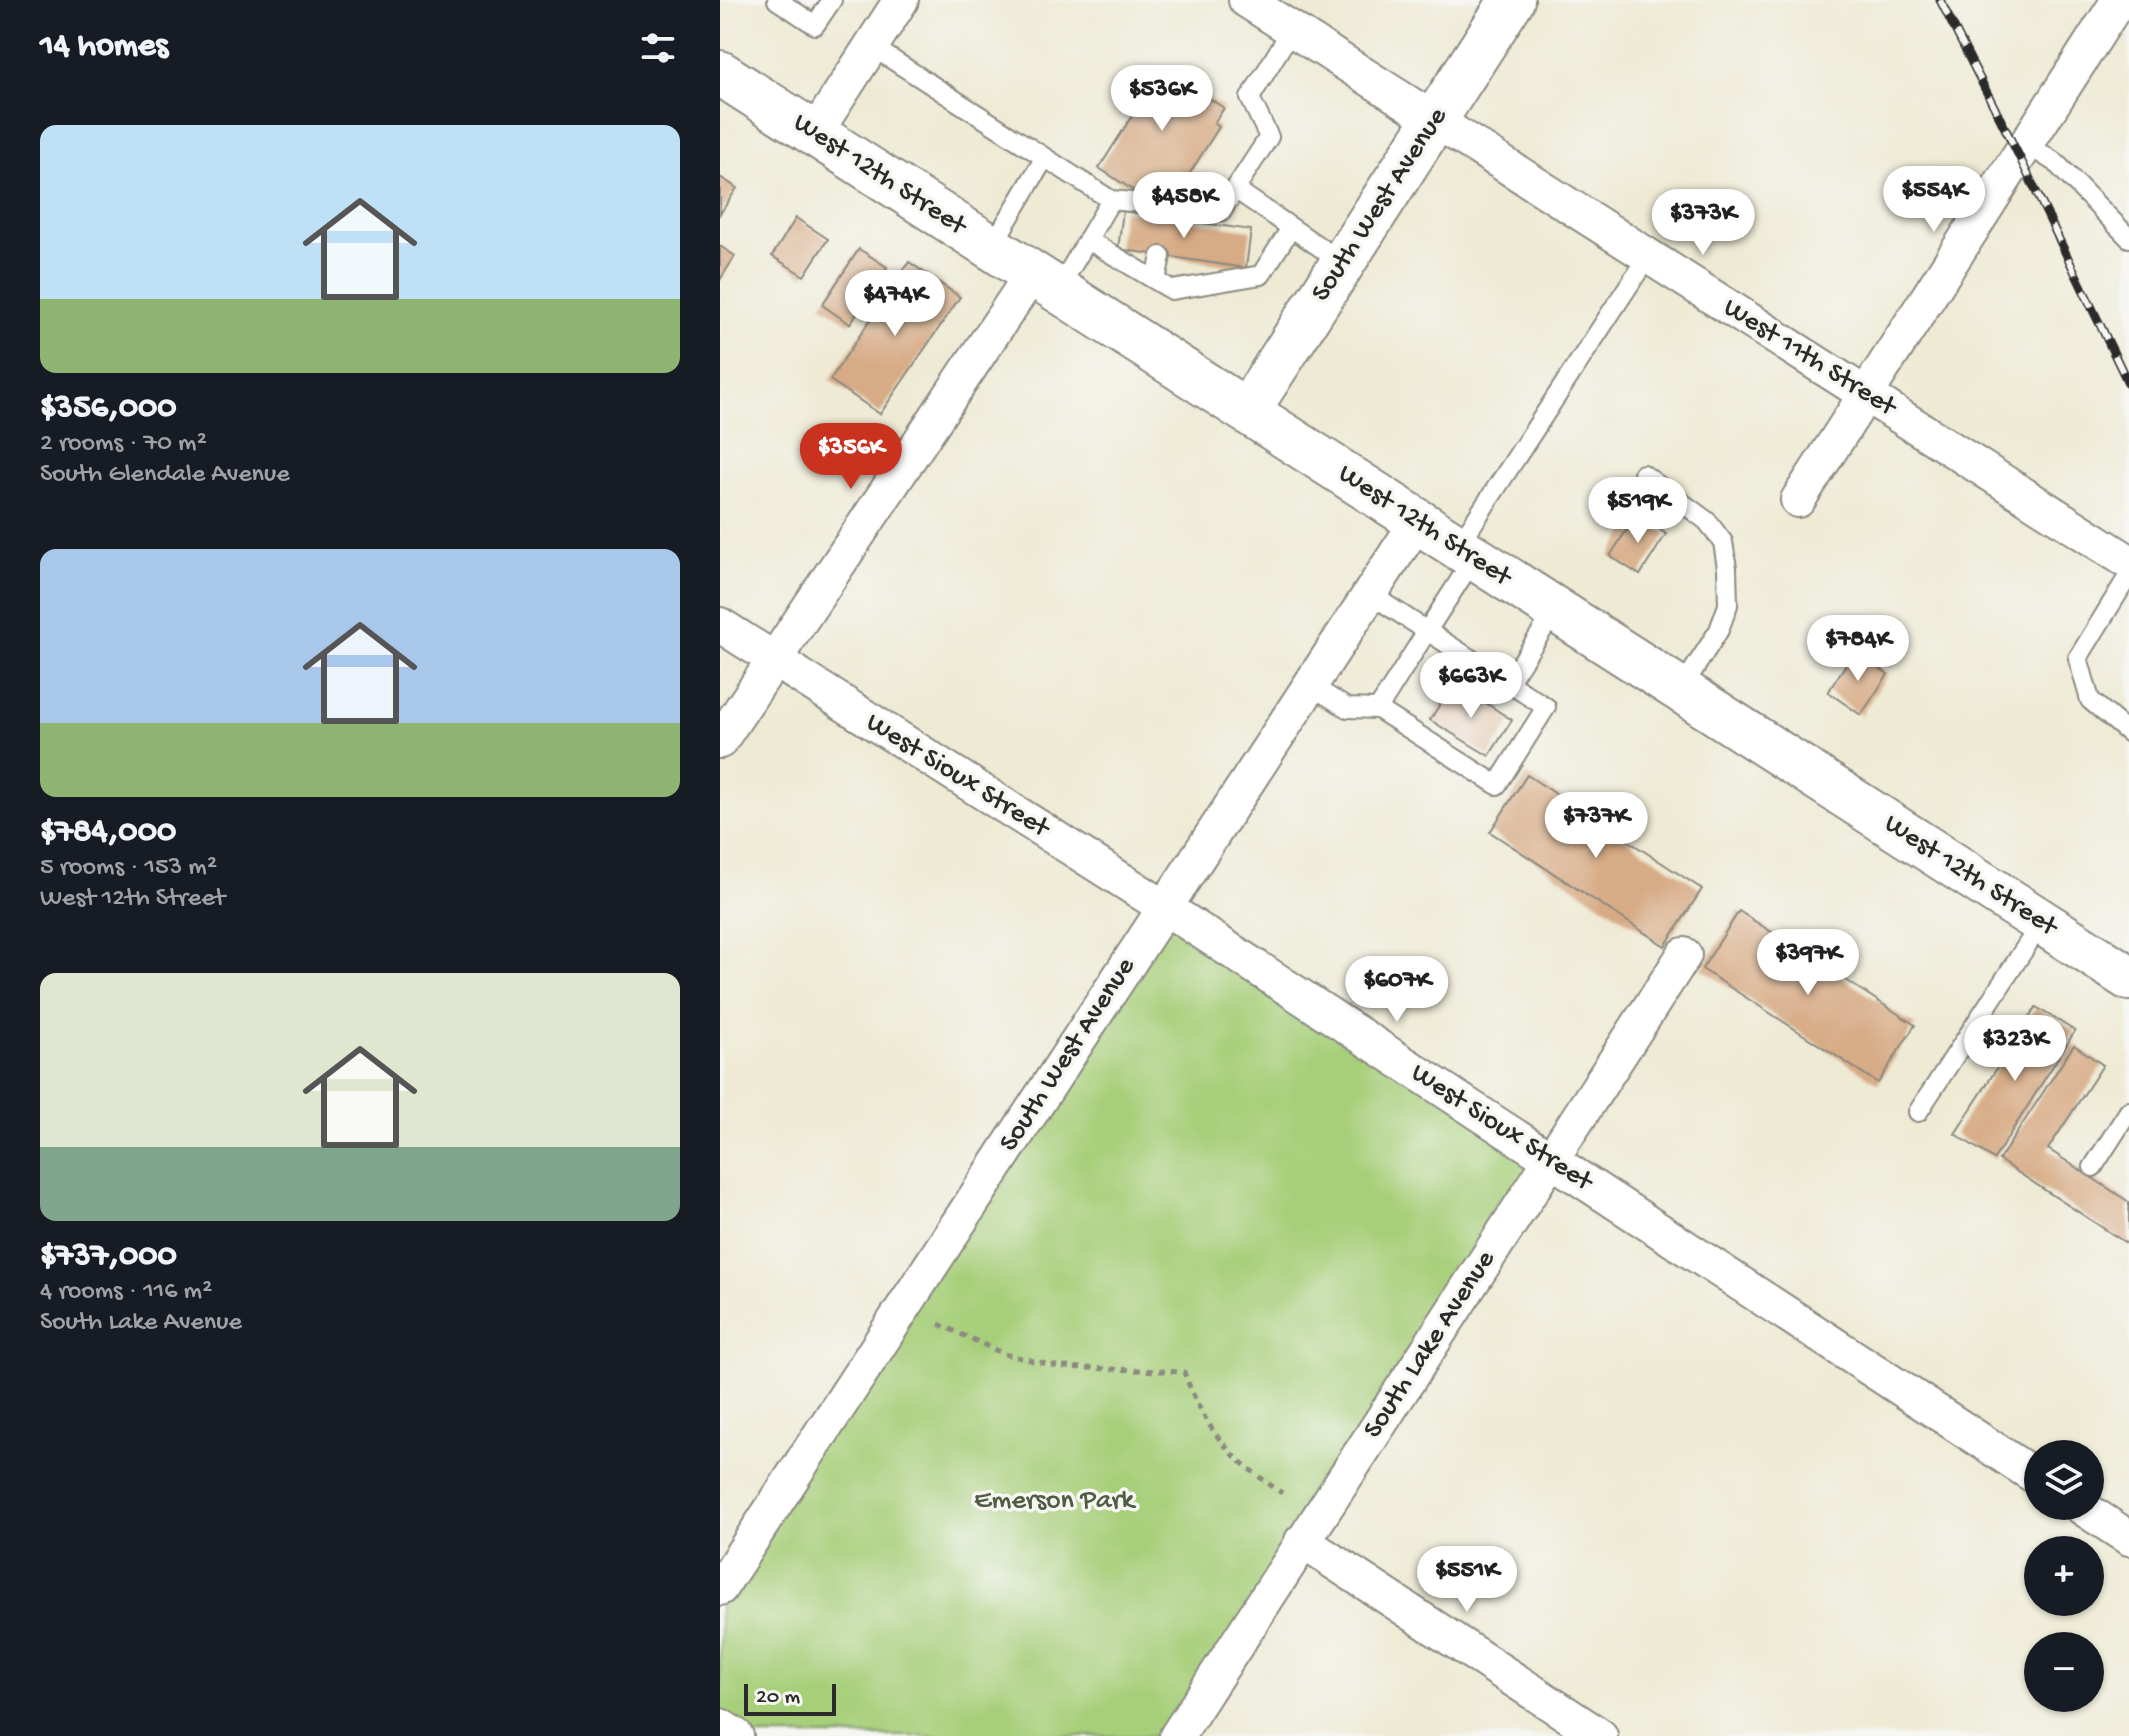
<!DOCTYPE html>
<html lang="en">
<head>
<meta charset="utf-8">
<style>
	body { margin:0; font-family:"Gochi Hand",sans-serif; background:#20242c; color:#f1f3f6; height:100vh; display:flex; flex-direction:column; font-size:30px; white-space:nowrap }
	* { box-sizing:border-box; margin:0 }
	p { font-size:26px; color:#9ea1a6 }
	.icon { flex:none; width:44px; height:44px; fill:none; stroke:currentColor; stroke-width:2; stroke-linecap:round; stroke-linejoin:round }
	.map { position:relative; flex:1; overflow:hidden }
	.sheet { display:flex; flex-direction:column; background:#171b24; width:720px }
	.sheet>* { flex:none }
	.buttons { position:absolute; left:1304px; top:1440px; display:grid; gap:16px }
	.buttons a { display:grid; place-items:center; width:80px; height:80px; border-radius:50%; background:#171b24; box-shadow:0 2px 6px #0004; font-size:40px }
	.scale { position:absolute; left:24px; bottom:20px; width:92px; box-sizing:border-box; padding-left:8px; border:4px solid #2b2b2b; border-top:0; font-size:22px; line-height:28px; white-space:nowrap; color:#2b2b2b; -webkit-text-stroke:6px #f6f6f2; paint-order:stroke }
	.price { position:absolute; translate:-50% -68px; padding:0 18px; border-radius:28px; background:#fff; color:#222; font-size:26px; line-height:52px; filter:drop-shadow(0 2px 4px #0008) }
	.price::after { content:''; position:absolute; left:50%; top:48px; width:24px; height:18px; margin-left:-12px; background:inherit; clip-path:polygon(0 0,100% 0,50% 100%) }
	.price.on { background:#c8321e; color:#fff }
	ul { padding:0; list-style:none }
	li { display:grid; align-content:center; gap:16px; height:424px; padding:0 40px }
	li span { display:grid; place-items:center; height:248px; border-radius:16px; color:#555 }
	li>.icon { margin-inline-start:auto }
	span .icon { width:144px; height:144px; fill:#fffc; stroke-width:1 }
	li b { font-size:34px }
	h2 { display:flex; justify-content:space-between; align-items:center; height:96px; padding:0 40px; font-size:34px }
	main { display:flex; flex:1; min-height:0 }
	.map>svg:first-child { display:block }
	.green { fill:#a7cf7a; stroke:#697d52; stroke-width:2 }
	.building { fill:#d7ab85 }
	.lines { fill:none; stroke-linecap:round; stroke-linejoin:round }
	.service-casing { stroke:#8c8a80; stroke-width:22 }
	.minor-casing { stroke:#8c8a80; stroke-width:38 }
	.primary-casing { stroke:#8c8a80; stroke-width:48 }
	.path { stroke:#8c8a80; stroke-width:5; stroke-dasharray:6 6; stroke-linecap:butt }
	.service { stroke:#fff; stroke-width:18 }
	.minor { stroke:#fff; stroke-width:34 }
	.primary { stroke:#fff; stroke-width:44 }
	.rail-casing { stroke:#2b2b2b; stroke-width:9 }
	.rail { stroke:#f6f6f2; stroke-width:6; stroke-dasharray:18; stroke-linecap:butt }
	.labels { text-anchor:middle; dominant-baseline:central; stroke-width:7; stroke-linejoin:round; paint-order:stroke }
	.street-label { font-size:28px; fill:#2b2b2b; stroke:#f6f6f2 }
	.park-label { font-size:28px; fill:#505c43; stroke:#f6f6f2 }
</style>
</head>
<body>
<main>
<section class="sheet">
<h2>14 homes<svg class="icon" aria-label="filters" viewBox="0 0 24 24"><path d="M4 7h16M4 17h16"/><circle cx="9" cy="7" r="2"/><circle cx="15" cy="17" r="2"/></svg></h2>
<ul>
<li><span style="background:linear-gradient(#bfe0f5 70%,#8fb573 0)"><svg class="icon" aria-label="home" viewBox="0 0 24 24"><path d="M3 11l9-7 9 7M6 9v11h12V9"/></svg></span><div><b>$356,000</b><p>2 rooms · 70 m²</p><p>South Glendale Avenue</p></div></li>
<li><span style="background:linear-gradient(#a9c7e8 70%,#8fb573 0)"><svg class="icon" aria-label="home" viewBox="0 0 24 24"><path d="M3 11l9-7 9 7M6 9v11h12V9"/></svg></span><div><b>$784,000</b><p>5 rooms · 153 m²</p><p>West 12th Street</p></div></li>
<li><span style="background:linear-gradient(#dfe7d0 70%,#7fa58c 0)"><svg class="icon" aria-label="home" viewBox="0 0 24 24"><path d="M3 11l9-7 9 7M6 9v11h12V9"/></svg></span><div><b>$737,000</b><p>4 rooms · 116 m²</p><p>South Lake Avenue</p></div></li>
</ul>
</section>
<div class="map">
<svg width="1409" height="1736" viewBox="0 0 1409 1736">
	<rect width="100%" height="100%" fill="#f6f6f2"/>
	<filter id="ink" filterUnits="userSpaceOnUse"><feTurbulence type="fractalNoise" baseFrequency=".0125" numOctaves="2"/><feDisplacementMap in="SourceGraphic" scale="16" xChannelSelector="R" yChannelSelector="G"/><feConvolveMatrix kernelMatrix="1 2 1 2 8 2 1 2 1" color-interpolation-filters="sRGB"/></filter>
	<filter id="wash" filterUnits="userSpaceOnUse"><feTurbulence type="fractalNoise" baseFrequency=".006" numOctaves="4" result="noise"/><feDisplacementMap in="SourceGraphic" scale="32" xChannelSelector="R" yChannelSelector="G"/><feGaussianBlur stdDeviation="1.8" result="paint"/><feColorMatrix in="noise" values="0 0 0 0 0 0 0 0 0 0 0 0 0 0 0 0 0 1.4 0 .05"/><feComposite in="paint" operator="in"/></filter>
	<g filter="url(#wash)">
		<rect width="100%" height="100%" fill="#eeead4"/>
		<path class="green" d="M444,907L831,1160L458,1736H16L0,1726V1588Z"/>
		<g id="blocks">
			<path class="building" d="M424,68L436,76L441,68L504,108L494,123L499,127L458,192L419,187L416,192L379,168L414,113L401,105Z
				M0,177L17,188L0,214Z
				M403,211L531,230L526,268L398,249Z
				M76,218L108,239L84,276L52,256Z
				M0,246L15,256L0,280Z
				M139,249L167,267L130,324L102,305Z
				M189,262L240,297L160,414L110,380Z
				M917,514L946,534L920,575L890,556Z
				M1134,652L1168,674L1141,715L1108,692Z
				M741,687L792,720L769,756L710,720L729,690Z
				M807,775L982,889L945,946L770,832Z
				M1019,911L1195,1025L1158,1083L982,969Z
				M1316,1007L1355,1031L1274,1159L1235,1134Z
				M1354,1045L1383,1065L1328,1149L1409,1202V1245L1279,1160Z"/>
		</g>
	</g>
	<g filter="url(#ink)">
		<use href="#blocks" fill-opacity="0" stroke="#8c8a80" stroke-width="2"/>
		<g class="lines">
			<g class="service-casing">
				<path id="service" d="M57,0L95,25L112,0
					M572,29L530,98L549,137L515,189L623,263
					M151,46L391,200
					M1307,144L1336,163L1409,238
					M368,240L452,290L541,275L571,228
					M271,248L324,159
					M436,280L441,256
					M338,290L391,200L502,211L515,189
					M923,474L987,521L1003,542L1007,568L1008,605L999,630L960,691
					M737,548L928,256
					M1409,575L1358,658L1370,700L1409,733
					M650,594L707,631L754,558
					M707,631L826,707L777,785L658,709Z
					M788,683L835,611
					M590,685L627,708L658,709
					M1198,1112L1322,922
					M1373,1167L1409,1111"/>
			</g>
			<g class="minor-casing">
				<path id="minor" d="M526,0L1409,562
					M95,133L181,0
					M1078,500L1399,0
					M0,625L444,907L1318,1478
					M0,741L312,274
					M1360,1506L1409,1538
					M582,1541L880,1736
					M0,1588L697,522
					M0,1726L16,1736
					M457,1736L964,955"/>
			</g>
			<g class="primary-casing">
				<path id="primary" d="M0,73L1409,978
					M528,410L792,0"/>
			</g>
			<path class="path" d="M219,1324L284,1354L340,1367L464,1372C487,1433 509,1457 562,1493"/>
			<use href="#service" class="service"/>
			<use href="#minor" class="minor"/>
			<use href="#primary" class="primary"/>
			<g class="rail-casing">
				<path id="rail" d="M1220,0L1299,156L1409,385"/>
			</g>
			<use href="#rail" class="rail"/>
		</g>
	</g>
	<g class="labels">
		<g class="street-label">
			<text transform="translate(159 175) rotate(33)">West 12th Street</text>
			<text transform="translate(660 205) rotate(-57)">South West Avenue</text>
			<text transform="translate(1089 358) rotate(32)">West 11th Street</text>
			<text transform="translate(704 526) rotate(33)">West 12th Street</text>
			<text transform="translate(237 776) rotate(32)">West Sioux Street</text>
			<text transform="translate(1250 876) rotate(33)">West 12th Street</text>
			<text transform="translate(348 1055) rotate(-57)">South West Avenue</text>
			<text transform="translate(781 1128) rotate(33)">West Sioux Street</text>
			<text transform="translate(710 1345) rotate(-57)">South Lake Avenue</text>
		</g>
		<g class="park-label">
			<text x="334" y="1501">Emerson Park</text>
		</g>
	</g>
</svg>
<div class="buttons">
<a><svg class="icon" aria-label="layers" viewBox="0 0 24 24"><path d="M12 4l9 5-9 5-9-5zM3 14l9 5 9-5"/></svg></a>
<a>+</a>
<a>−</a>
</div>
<div class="scale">20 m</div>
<b class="price" style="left:442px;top:133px">$536K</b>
<b class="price" style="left:1214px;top:234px">$554K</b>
<b class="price" style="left:464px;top:240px">$458K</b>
<b class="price" style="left:983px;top:257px">$373K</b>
<b class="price" style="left:175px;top:338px">$474K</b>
<b class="price on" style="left:131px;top:491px">$356K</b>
<b class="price" style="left:918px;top:545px">$519K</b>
<b class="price" style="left:1138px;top:683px">$784K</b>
<b class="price" style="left:751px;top:720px">$663K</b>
<b class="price" style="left:876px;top:860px">$737K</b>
<b class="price" style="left:1088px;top:997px">$397K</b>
<b class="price" style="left:677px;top:1024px">$607K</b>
<b class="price" style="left:1295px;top:1083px">$323K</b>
<b class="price" style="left:747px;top:1614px">$551K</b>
</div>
</main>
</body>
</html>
